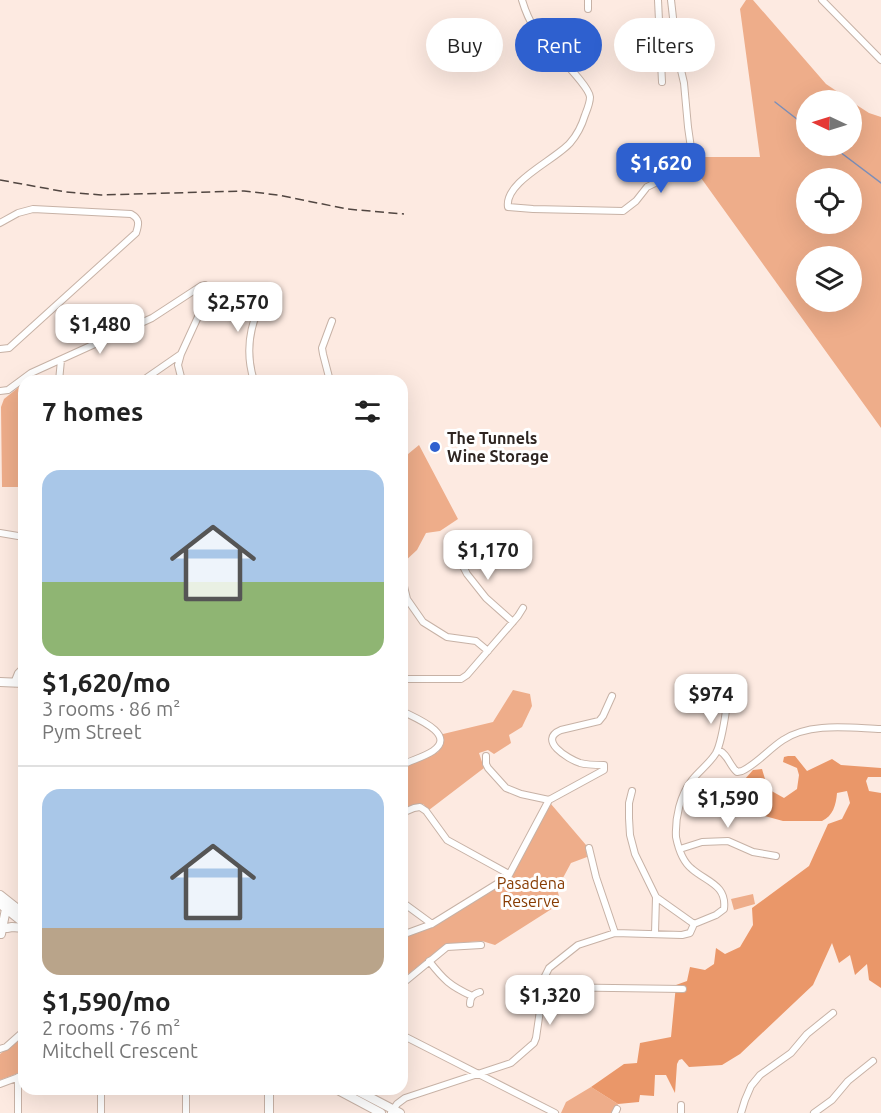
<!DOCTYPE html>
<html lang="en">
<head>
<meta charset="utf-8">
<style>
	body { margin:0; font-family:Ubuntu,sans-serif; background:#f6f6f6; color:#222; height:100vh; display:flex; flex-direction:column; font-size:22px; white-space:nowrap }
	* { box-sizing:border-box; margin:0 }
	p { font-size:20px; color:#767676 }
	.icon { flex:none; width:33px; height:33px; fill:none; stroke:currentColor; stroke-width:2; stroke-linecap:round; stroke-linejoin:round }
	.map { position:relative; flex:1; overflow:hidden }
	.side { position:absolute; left:18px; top:375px; width:390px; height:720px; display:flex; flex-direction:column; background:#fff; border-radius:18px; box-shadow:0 6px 24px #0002 }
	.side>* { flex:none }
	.guide { position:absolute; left:426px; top:18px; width:364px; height:54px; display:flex; gap:12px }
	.needle { width:39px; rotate:274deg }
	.fabs { position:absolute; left:796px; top:90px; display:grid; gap:12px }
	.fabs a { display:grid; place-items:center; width:66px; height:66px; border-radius:50%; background:#fff; box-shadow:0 6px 24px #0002; font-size:30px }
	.price { position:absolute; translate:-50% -51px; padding:0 14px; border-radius:12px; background:#fff; color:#222; font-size:20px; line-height:39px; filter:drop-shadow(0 2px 3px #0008) }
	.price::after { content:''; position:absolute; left:50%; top:36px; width:18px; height:14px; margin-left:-9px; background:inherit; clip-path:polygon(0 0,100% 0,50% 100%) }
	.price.on { background:#2e60cf; color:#fff }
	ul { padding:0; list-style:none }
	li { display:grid; align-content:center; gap:12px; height:318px; padding:0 24px }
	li+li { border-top:2px solid #e0e0e0 }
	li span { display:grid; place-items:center; height:186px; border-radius:18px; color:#555 }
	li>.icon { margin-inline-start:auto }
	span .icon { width:108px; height:108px; fill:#fffc; stroke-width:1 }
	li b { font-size:26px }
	h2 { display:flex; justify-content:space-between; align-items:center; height:72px; padding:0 24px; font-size:26px }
	.tag { padding:0 21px; border-radius:27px; background:#fff; box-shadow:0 6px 24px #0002; font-size:21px; line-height:54px }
	.tag.on { background:#2e60cf; color:#fff }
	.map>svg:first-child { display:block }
	.green { fill:#eead8a; fill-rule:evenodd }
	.forest { fill:#ea9769 }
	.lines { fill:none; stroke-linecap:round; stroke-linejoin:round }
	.stream { stroke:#7c8fb9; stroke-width:1.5 }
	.street-casing { stroke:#c7b2a6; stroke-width:8 }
	.secondary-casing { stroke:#c7b2a6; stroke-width:10 }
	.street { stroke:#fff; stroke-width:6 }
	.secondary { stroke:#fff; stroke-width:8 }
	.rail { stroke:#514641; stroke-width:1.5; stroke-dasharray:9 4.5; stroke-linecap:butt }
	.poi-dot { fill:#2e60cf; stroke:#fff; stroke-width:2 }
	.labels { text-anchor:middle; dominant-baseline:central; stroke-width:6; stroke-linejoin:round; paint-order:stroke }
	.poi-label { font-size:16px; font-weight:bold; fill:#2e2521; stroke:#fff; text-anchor:start }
	.park-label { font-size:16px; fill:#873c03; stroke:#fff }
</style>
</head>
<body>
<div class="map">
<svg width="881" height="1113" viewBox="0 0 881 1113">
	<rect width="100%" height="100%" fill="#fdeae1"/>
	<path class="green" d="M746,0H753L826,84L850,100H807V146H852V102L869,113L881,117V428L696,171V157H760L740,9ZM807,178H852V224H807ZM852,256V302H807V256Z
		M24,383V487H2L1,407L4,399Z
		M419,445L458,519L440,531L426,533L417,550L403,563L402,459Z
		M513,690L530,694L532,706L522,727L509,735L511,743L494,754L488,750L479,753L484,768L429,810L423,804H416L402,809V768L438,752L442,744L443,734L493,722Z
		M551,804L586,845L587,857L571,863L557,889L561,903L495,945L482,941L446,944L402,979V938L435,925L510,878Z
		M753,894L755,904L734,910L731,899Z
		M24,1036V1071L0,1080V1054Z
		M591,1087L618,1104L613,1113H561L566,1102Z"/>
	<path class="forest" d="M788,756H795L807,771L832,759L841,765L881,768V777H868L866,781L869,791L881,793V988L869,980L867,964L855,975L850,955L839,963L832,943L813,985L740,1054L722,1065L689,1067L682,1059L679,1060L677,1064L675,1093L666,1075H655L654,1096L640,1095L639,1102L618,1104L591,1087L624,1064L637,1063L640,1043L671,1037L676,985L687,981L690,967L705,970L714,964L716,948L725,954L740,947L753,925L752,908L809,866L828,824L842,819L850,803L847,791L837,793C836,805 833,816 822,821H783L747,811L750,801L745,799L749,788L745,779L753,770L762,769L768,789L784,798L797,789L799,775L797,768L783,762L784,757Z"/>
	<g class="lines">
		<path class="stream" d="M775,102L807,127
			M832,146L881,183"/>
		<g class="street-casing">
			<path id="street" d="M522,0C525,10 529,20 535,29C545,44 589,84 590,97C590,103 587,110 585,115C582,125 577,135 570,143C555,160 504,182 508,207L533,209L623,211L636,201L647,187L690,166L693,162L688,127L684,83L677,53L671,0
				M658,0L662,82
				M822,0L881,60
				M588,9V0
				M0,223L18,213L33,209L131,214C140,219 139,224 136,233L9,348L0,349
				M59,381L61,360
				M142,381L181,354
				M254,381C244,349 251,318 268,291
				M330,381L323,354L322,348L332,321
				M0,391L8,390L31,373L152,318L201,286L205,285L207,289L208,295L181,354L178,365L182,381
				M0,533L24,537
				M453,547L467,574L486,598L513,622
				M402,578L407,599L423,622L447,637L476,641L488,651
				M402,679H461L467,675L518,616L523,608
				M14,683L18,673L24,667
				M402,711C413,717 458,734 433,751C424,757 412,760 402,765
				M718,750C728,754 729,765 737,772L742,771C757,764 769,749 783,740C810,722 850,728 881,729
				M486,756V764L488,768L506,788L521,794L549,800
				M632,791L629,803V818L630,835L635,854L656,897L694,924
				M402,813L414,808L420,807L426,811L447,840L509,874
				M589,848L596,877L615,933
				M680,849L702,842L728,841L753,852L776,856
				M402,902L432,924
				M655,933L656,897
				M402,935L432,924L508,877L549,800L604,770V765C597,765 587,765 580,763C568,759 537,740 561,730L599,721L603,716L612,696
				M429,961C444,980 450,986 472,996
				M402,984L447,947L481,945
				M543,987L683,989
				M470,1004C470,997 473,994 480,992
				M402,1035L555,1113
				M0,1049L6,1047L24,1031
				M0,1084L24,1075
				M18,1113V1077
				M101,1113V1089
				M186,1113V1089
				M391,1113L397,1104L405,1098L511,1063L534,1043L536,1038L545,976L549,968L578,945L615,933L682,935L690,933L694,924L716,915L724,909C727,885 707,882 692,869C683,862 678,847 676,837C675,818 680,795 692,780C699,771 710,763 716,753C722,742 725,717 727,704
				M615,1113L617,1109
				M681,1113V1105
				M741,1113L745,1100L751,1086L760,1075L791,1053L807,1034L833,1013
				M814,1113L832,1100L848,1081L873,1061"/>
		</g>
		<g class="secondary-casing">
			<path id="secondary" d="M0,682L24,683
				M0,895L24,914
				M0,904L24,923
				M7,928L12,927L24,928
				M1,934L6,909
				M336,1089L381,1113
				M354,1089L400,1113
				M269,1113V1089"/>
		</g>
		<use href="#street" class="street"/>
		<use href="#secondary" class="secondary"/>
		<path class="rail" d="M0,180L66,192L101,195L244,191L278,195L347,209L404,214"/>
	</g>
	<circle class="poi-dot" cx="435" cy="447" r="6"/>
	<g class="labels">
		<g class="poi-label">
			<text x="447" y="438">The Tunnels<tspan x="447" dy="18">Wine Storage</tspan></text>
		</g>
		<g class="park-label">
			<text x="531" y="883">Pasadena<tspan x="531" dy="18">Reserve</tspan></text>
		</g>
	</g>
</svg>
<div class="fabs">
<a><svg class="needle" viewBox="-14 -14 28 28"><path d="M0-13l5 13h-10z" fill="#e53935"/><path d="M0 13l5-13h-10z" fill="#767676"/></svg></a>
<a><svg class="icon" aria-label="locate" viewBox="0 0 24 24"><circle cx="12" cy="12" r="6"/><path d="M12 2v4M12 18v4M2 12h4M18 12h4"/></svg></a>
<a><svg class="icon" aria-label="layers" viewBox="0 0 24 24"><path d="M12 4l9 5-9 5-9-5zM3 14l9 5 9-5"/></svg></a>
</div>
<b class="price on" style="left:661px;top:194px">$1,620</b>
<b class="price" style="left:238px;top:333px">$2,570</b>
<b class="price" style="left:100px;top:355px">$1,480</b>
<b class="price" style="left:488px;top:581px">$1,170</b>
<b class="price" style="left:711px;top:725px">$974</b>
<b class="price" style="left:728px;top:829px">$1,590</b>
<b class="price" style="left:550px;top:1026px">$1,320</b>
<div class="guide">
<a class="tag">Buy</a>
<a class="tag on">Rent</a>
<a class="tag">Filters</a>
</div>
<section class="side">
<h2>7 homes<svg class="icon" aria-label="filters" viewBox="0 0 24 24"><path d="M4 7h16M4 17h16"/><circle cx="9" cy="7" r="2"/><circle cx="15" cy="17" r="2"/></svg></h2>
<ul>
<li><span style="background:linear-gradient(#a9c7e8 60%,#8fb573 0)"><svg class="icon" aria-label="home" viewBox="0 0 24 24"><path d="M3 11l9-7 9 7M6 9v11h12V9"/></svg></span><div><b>$1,620/mo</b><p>3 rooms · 86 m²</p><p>Pym Street</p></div></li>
<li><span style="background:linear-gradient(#a9c7e8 75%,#b9a48a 0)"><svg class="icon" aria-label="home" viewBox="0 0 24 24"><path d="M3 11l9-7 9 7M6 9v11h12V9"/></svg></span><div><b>$1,590/mo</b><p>2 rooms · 76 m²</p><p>Mitchell Crescent</p></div></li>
</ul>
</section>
</div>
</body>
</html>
